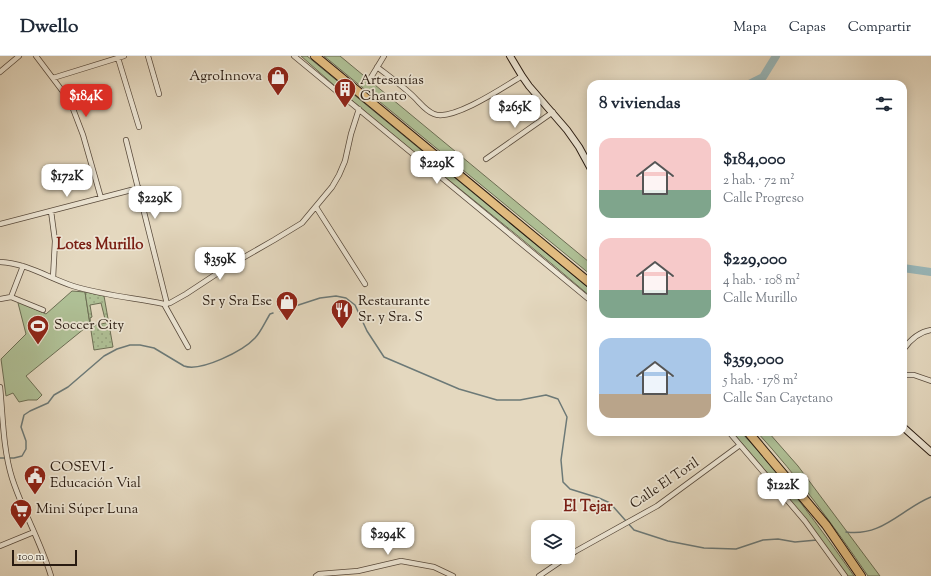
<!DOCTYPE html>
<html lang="es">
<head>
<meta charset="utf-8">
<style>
	body { margin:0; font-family:"Sorts Mill Goudy",serif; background:#f2f2f3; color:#1f2937; height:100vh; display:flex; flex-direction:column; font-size:15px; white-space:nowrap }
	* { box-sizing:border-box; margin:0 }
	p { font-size:13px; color:#747a83 }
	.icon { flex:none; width:22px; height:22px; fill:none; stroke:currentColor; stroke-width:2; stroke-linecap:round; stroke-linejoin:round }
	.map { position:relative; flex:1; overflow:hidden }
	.drawer { position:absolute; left:587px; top:24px; width:320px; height:356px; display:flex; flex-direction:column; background:#fff; border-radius:12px; box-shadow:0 2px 10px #0003 }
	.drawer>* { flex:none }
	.buttons { position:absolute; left:531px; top:464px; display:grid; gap:8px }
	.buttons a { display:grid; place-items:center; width:44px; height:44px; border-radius:8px; background:#fff; box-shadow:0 2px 10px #0003; font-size:20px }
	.scale { position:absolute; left:12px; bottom:10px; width:65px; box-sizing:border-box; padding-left:4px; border:2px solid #291b11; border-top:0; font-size:11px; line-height:14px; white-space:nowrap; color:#291b11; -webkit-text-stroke:3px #ede6d5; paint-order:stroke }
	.price { position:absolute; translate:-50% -34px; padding:0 9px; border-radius:8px; background:#fff; color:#222; font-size:13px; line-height:26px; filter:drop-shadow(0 1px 2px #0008) }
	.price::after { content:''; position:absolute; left:50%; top:24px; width:12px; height:9px; margin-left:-6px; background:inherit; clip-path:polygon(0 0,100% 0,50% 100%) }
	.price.selected { background:#d93025; color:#fff }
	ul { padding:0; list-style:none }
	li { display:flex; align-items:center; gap:12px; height:100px; padding:0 12px }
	li span { display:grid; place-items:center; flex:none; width:112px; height:80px; border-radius:12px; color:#555 }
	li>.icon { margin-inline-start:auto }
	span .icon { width:48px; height:48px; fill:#fffc; stroke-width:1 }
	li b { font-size:17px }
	h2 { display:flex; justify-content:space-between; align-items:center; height:48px; padding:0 12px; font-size:17px }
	header { display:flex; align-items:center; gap:24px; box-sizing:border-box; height:56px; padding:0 20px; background:#fff; border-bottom:1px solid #e0e1e3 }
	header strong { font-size:19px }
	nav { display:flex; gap:22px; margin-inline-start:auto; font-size:14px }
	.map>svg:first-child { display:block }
	.green { fill:#afc096; stroke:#6c6e54 }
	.garden { fill:url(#garden-dots); stroke:#6c6e54; fill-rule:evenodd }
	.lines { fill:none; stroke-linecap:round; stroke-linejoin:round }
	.stream { stroke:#6c7977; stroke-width:1.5 }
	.river { stroke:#99b8bb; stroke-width:8 }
	.street-casing { stroke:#584a3c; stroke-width:6 }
	.secondary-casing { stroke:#291b11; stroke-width:8 }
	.highway-casing { stroke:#291b11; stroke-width:10 }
	.street { stroke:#ede6d5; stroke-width:4.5 }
	.secondary { stroke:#ede6d5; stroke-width:6 }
	.highway { stroke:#e2bc80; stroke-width:8 }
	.labels { text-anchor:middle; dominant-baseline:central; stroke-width:3.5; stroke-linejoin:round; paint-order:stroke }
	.poi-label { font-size:14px; fill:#291b11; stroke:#ede6d5; text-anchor:start }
	.street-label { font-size:14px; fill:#291b11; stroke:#ede6d5 }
	.neighbourhood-label { font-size:15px; font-weight:bold; fill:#7a1f14; stroke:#ede6d5 }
</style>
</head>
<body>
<header>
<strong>Dwello</strong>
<nav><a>Mapa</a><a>Capas</a><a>Compartir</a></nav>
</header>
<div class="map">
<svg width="931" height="520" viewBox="0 0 931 520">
	<defs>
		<pattern id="garden-dots" width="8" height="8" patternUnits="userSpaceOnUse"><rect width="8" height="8" fill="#afc096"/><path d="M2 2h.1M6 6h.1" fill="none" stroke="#97a480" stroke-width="1.8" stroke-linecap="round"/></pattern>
	</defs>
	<rect width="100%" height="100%" fill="#e4d8bf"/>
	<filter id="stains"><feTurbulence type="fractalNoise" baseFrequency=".005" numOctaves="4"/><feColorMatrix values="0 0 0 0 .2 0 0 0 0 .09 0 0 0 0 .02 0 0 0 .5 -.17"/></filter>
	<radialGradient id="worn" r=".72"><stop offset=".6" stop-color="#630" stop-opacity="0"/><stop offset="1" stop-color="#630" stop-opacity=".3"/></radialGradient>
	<path class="green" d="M301,0H307L557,206L591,234V241C496,159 394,84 301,0Z
		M324,0H340L589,206L591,208V219Z
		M72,235L85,236L90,268L26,320L42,339L37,344H28L19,346L13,337L6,340L1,303L26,278L18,247L19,246L46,258Z
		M732,376H741C783,421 819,470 854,520H848C811,471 773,422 732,376Z
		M757,376L769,377L798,410L880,520H868C834,470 798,421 757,376Z"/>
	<path class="garden" d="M85,236L104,240L113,291L94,294ZM101,247L106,267L91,270L90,262L92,261L90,249Z"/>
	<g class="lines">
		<path class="stream" d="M280,255L320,242L336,240L346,242L355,249L367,275L384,301L459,333L497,344H520L546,339L558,343L567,361L561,404L563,426L570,433L599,442L610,447L634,474L668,485L704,492L736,493L763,484L778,483L795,486L817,484
			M0,402H14L22,400L26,393V385L21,371L24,359L30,355L48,347L54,339L68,331L104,300L117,293L130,289H140L154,292L184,310C201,316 243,295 255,282C261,276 265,266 270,258L273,257
			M846,476C882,481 900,454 931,441"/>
		<path class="river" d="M749,28L763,21L776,0
			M903,212L931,216"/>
		<g class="street-casing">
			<path id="street" d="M36,0L70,45L83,79L101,142
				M148,0L159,38
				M294,0L591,245
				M118,2L139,71
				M377,11C390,21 404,31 415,42C421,48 426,55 434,58C452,66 504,31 522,20
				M0,16L19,0
				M53,22L124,0
				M370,23L384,0
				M126,84L167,248
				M486,103L553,56
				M316,151L365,228
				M51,155L55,185L53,222
				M0,168L139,132
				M0,206C26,207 49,222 73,230C102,239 134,242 164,248L170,247L186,238L227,211L274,184L302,167L332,131L339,119L345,105L351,78L359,53
				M11,241L23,210
				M0,243L11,241L43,254
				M164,248L188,291
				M903,294C910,284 918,276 931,274
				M903,319H914L931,325
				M0,331C3,361 3,393 12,422C23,456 41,486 51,520
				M729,376L805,465L845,520
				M0,490L34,476
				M316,520L319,518L358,515L401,505L434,511L453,520
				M539,520L576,495L657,450L740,389"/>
		</g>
		<g class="secondary-casing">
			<path id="secondary" d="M510,0L522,20L529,30L567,74L579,91L591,113
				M903,371L931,396"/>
		</g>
		<g class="highway-casing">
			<path id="highway" d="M315,0L591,228
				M748,376L826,469L861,520"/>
		</g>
		<use href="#street" class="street"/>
		<use href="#secondary" class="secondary"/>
		<use href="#highway" class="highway"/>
	</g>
	<defs>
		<g id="shop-pin" transform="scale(1.15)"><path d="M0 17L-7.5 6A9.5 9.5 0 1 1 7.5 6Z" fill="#8f2418" stroke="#ede6d5"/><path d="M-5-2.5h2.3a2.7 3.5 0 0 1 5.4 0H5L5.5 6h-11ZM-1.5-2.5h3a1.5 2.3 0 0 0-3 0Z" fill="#fff"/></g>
		<g id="building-pin" transform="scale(1.15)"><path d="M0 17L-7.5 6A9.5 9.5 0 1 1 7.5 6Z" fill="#8f2418" stroke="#ede6d5"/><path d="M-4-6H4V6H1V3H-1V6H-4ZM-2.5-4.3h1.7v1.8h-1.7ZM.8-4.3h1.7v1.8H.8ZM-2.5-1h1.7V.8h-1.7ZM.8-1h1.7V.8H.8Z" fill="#fff"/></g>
		<g id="restaurant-pin" transform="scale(1.15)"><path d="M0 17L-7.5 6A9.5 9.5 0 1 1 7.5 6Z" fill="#8f2418" stroke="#ede6d5"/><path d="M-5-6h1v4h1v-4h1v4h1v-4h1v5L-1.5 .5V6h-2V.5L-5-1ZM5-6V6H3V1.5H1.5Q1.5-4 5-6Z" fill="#fff"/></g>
		<g id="stadium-pin" transform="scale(1.15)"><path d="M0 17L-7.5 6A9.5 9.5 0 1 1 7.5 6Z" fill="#8f2418" stroke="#ede6d5"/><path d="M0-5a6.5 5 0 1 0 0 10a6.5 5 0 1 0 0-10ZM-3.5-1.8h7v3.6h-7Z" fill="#fff"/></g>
		<g id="civic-pin" transform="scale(1.15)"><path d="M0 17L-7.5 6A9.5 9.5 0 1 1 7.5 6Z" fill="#8f2418" stroke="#ede6d5"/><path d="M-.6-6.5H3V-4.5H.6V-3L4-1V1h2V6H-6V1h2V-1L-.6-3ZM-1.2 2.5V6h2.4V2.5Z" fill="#fff"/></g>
		<g id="supermarket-pin" transform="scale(1.15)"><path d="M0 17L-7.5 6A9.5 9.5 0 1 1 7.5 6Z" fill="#8f2418" stroke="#ede6d5"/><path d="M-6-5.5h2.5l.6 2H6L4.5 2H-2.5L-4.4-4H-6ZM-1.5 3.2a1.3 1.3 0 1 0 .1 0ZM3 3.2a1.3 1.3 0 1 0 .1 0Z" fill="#fff"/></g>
	</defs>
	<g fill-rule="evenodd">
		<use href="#shop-pin" x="278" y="21"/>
		<use href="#building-pin" x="345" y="33"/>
		<use href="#shop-pin" x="287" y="246"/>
		<use href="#restaurant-pin" x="342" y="254"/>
		<use href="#stadium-pin" x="38" y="270"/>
		<use href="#civic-pin" x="35" y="420"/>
		<use href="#supermarket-pin" x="21" y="454"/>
	</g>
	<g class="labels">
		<g class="poi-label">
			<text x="262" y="21" text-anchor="end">AgroInnova</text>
			<text x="360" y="25">Artesanías<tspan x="360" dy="16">Chanto</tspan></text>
			<text x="272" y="246" text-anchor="end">Sr y Sra Ese</text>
			<text x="358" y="246">Restaurante<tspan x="358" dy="16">Sr. y Sra. S</tspan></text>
			<text x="54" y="270">Soccer City</text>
			<text x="50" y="412">COSEVI -<tspan x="50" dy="16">Educación Vial</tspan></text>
			<text x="36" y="454">Mini Súper Luna</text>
		</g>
		<g class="street-label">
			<text transform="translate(665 428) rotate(-34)">Calle El Toril</text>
		</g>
		<g class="neighbourhood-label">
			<text x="100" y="189">Lotes Murillo</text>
			<text x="588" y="451">El Tejar</text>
		</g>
	</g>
	<rect width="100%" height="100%" filter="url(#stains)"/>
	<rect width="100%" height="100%" fill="url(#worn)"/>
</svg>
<div class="buttons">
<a><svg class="icon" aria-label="layers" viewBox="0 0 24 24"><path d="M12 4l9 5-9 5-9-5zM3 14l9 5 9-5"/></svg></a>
</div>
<div class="scale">100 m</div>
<b class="price selected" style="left:86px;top:62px">$184K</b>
<b class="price" style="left:515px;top:73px">$265K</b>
<b class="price" style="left:437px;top:129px">$229K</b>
<b class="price" style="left:67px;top:142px">$172K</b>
<b class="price" style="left:155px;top:164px">$229K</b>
<b class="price" style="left:220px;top:225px">$359K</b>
<b class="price" style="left:783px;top:451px">$122K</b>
<b class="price" style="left:388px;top:500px">$294K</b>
<section class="drawer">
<h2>8 viviendas<svg class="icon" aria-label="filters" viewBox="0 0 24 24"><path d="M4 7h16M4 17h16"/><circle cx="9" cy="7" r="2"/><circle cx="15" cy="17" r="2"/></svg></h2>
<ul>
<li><span style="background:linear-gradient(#f6c9c9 65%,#7fa58c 0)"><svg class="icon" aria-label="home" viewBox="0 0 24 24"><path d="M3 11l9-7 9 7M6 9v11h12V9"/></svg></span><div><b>$184,000</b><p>2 hab. · 72 m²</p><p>Calle Progreso</p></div></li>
<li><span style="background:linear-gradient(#f6c9c9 65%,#7fa58c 0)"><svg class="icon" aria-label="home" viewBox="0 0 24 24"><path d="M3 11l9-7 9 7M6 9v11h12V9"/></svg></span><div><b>$229,000</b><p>4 hab. · 108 m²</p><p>Calle Murillo</p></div></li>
<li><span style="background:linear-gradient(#a9c7e8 70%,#b9a48a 0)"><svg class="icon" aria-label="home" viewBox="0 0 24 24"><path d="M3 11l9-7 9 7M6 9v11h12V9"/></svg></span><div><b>$359,000</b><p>5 hab. · 178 m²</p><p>Calle San Cayetano</p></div></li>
</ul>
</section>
</div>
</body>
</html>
